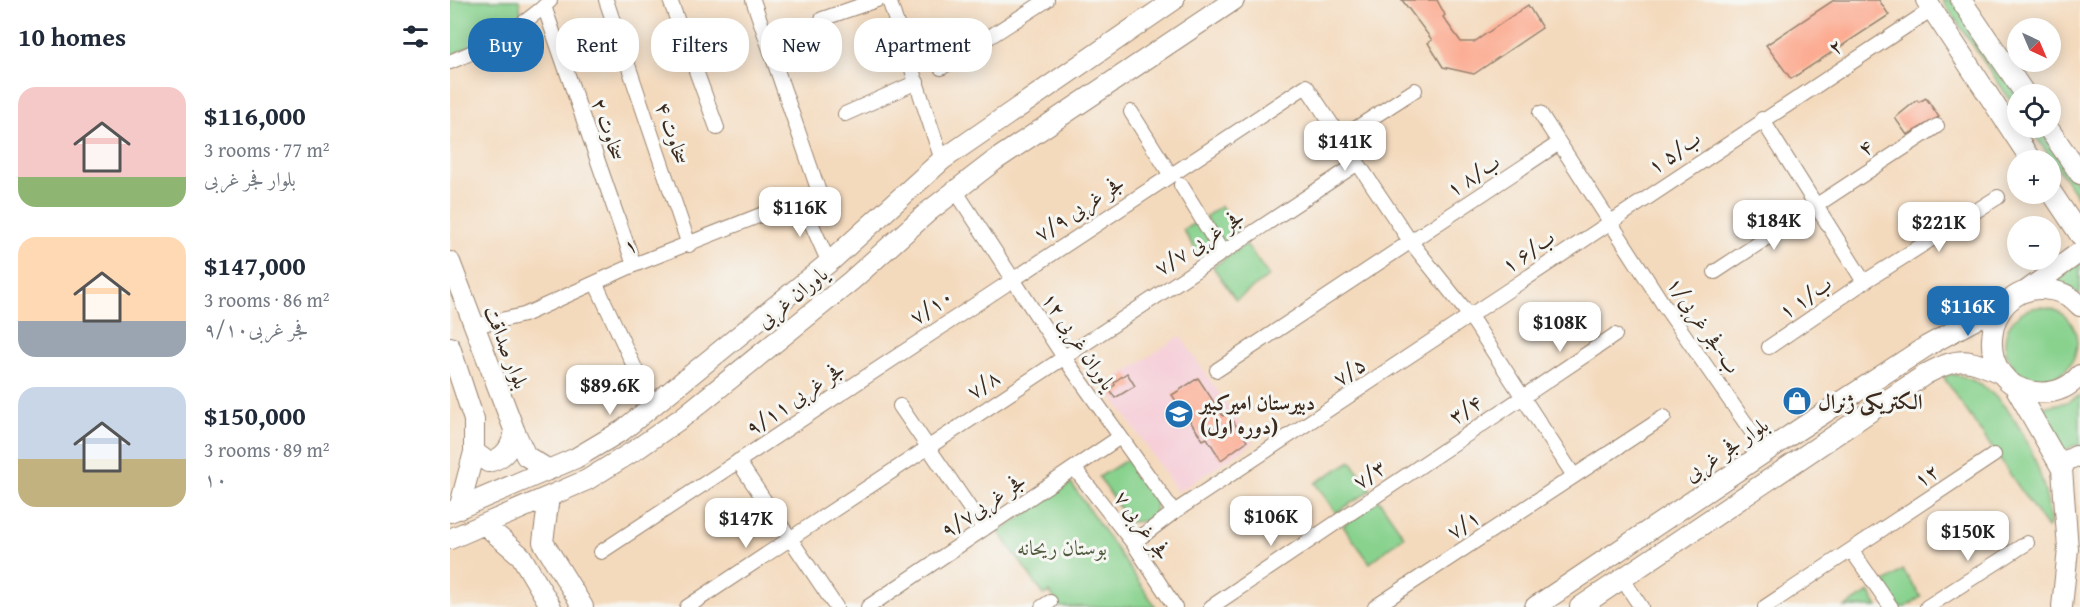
<!DOCTYPE html>
<html lang="en">
<head>
<meta charset="utf-8">
<style>
	body { margin:0; font-family:"Gentium Book Plus",Amiri,serif; background:#f6f6f7; color:#1f2937; height:100vh; display:flex; flex-direction:column; font-size:22px; white-space:nowrap }
	* { box-sizing:border-box; margin:0 }
	p { font-size:20px; color:#747a83 }
	.icon { flex:none; width:33px; height:33px; fill:none; stroke:currentColor; stroke-width:2; stroke-linecap:round; stroke-linejoin:round }
	.map { position:relative; flex:1; overflow:hidden }
	.drawer { display:flex; flex-direction:column; background:#fff; width:450px }
	.drawer>* { flex:none }
	.banner { position:absolute; left:18px; top:18px; width:570px; height:54px; display:flex; gap:12px }
	.needle { width:39px; rotate:136deg }
	.tools { position:absolute; left:1557px; top:18px; display:grid; gap:12px }
	.tools a { display:grid; place-items:center; width:54px; height:54px; border-radius:50%; background:#fff; box-shadow:0 3px 15px #0003; font-size:30px }
	.price { position:absolute; translate:-50% -51px; padding:0 14px; border-radius:12px; background:#fff; color:#222; font-size:20px; line-height:39px; filter:drop-shadow(0 2px 3px #0008) }
	.price::after { content:''; position:absolute; left:50%; top:36px; width:18px; height:14px; margin-left:-9px; background:inherit; clip-path:polygon(0 0,100% 0,50% 100%) }
	.price.active { background:#1f6fb2; color:#fff }
	ul { padding:0; list-style:none }
	li { display:flex; align-items:center; gap:18px; height:150px; padding:0 18px }
	li span { display:grid; place-items:center; flex:none; width:168px; height:120px; border-radius:18px; color:#555 }
	li>.icon { margin-inline-start:auto }
	span .icon { width:72px; height:72px; fill:#fffc; stroke-width:1 }
	li b { font-size:26px }
	h2 { display:flex; justify-content:space-between; align-items:center; height:72px; padding:0 18px; font-size:26px }
	.pill { padding:0 21px; border-radius:24px; background:#fff; box-shadow:0 3px 15px #0003; font-size:21px; line-height:54px }
	.pill.active { background:#1f6fb2; color:#fff }
	main { display:flex; flex:1; min-height:0 }
	.map>svg:first-child { display:block }
	.built { fill:#f6cfd9 }
	.green { fill:#88d28e; stroke:#627e56; stroke-width:1.5 }
	.building { fill:#fcaa90 }
	.lines { fill:none; stroke-linecap:round; stroke-linejoin:round }
	.minor-casing { stroke:#98826e; stroke-width:16 }
	.secondary-casing { stroke:#98826e; stroke-width:22 }
	.minor { stroke:#fff; stroke-width:14 }
	.secondary { stroke:#fff; stroke-width:20 }
	.labels { text-anchor:middle; dominant-baseline:central; stroke-width:6; stroke-linejoin:round; paint-order:stroke }
	.street-label { font-size:21px; fill:#3b2a1e; stroke:#f6f6f2 }
	.poi-label { font-size:21px; font-weight:bold; fill:#3b2a1e; stroke:#f6f6f2; text-anchor:start }
	.park-label { font-size:21px; fill:#525c40; stroke:#f6f6f2 }
</style>
</head>
<body>
<main>
<section class="drawer">
<h2>10 homes<svg class="icon" aria-label="filters" viewBox="0 0 24 24"><path d="M4 7h16M4 17h16"/><circle cx="9" cy="7" r="2"/><circle cx="15" cy="17" r="2"/></svg></h2>
<ul>
<li><span style="background:linear-gradient(#f6c9c9 75%,#8fb573 0)"><svg class="icon" aria-label="home" viewBox="0 0 24 24"><path d="M3 11l9-7 9 7M6 9v11h12V9"/></svg></span><div><b>$116,000</b><p>3 rooms · 77 m²</p><p>بلوار فجر غربی</p></div></li>
<li><span style="background:linear-gradient(#ffd9b3 70%,#9aa5b1 0)"><svg class="icon" aria-label="home" viewBox="0 0 24 24"><path d="M3 11l9-7 9 7M6 9v11h12V9"/></svg></span><div><b>$147,000</b><p>3 rooms · 86 m²</p><p>فجر غربی۹/۱۰</p></div></li>
<li><span style="background:linear-gradient(#c9d6e8 60%,#c2b280 0)"><svg class="icon" aria-label="home" viewBox="0 0 24 24"><path d="M3 11l9-7 9 7M6 9v11h12V9"/></svg></span><div><b>$150,000</b><p>3 rooms · 89 m²</p><p>۱۰</p></div></li>
</ul>
</section>
<div class="map">
<svg width="1630" height="607" viewBox="0 0 1630 607">
	<rect width="100%" height="100%" fill="#f6f6f2"/>
	<filter id="ink" filterUnits="userSpaceOnUse"><feTurbulence type="fractalNoise" baseFrequency=".0167" numOctaves="2"/><feDisplacementMap in="SourceGraphic" scale="12" xChannelSelector="R" yChannelSelector="G"/><feConvolveMatrix kernelMatrix="1 2 1 2 8 2 1 2 1" color-interpolation-filters="sRGB"/></filter>
	<filter id="wash" filterUnits="userSpaceOnUse"><feTurbulence type="fractalNoise" baseFrequency=".008" numOctaves="4" result="noise"/><feDisplacementMap in="SourceGraphic" scale="24" xChannelSelector="R" yChannelSelector="G"/><feGaussianBlur stdDeviation="1.35" result="paint"/><feColorMatrix in="noise" values="0 0 0 0 0 0 0 0 0 0 0 0 0 0 0 0 0 1.4 0 .05"/><feComposite in="paint" operator="in"/></filter>
	<g filter="url(#wash)">
		<rect width="100%" height="100%" fill="#f4dabd"/>
		<path class="built" d="M730,336L803,443L728,492L655,386Z"/>
		<path class="green" d="M0,0H69L72,20L0,56Z
			M1492,0H1503L1568,94L1567,110Z
			M1580,128H1590L1630,187V200Z
			M771,206L790,234L774,245L755,217Z
			M748,221L766,251L752,260L733,230Z
			M796,244L819,276L786,300L763,267Z
			M1630,262V294L1603,280Z
			M1555 343a36 36 0 1 1 72 0a36 36 0 1 1-72 0Z
			M1500,374C1561,380 1597,472 1600,525L1597,528L1494,378Z
			M1630,395V445L1620,447L1612,454L1602,430L1587,408L1618,402Z
			M678,459L706,498L705,516L697,521L679,522L649,477Z
			M901,461L921,490L886,513L865,483Z
			M621,483L706,607H610L600,592L594,595L549,532Z
			M929,500L954,536L920,563L893,526Z
			M1453,570L1471,597L1456,607H1449L1434,583Z
			M1419,592L1428,607H1395Z"/>
		<g id="blocks">
			<path class="building" d="M952,0H987L995,15L993,17L1011,42H1024L1078,5L1092,28L1024,74L993,67L978,43L982,40Z
				M1384,0H1429L1439,15L1341,79L1316,45Z
				M1476,98L1489,117L1457,135L1445,118L1467,100L1469,102Z
				M677,373L685,386L665,398L659,389L665,385L664,382Z
				M748,378L773,416L777,413L797,441L771,460L757,438L753,440L722,395Z"/>
		</g>
	</g>
	<g filter="url(#ink)">
		<use href="#blocks" fill-opacity="0" stroke="#98826e" stroke-width="1.5"/>
		<g class="lines">
			<g class="minor-casing">
				<path id="minor" d="M156,0L239,245
					M220,0L267,128
					M439,0L492,160
					M94,6L184,265
					M372,19L427,0
					M0,62C37,47 71,28 100,1
					M491,68L597,0
					M681,112L720,174
					M1090,113L1213,304L1315,451
					M395,114L467,82
					M1312,119L1414,282
					M891,138L965,90
					M731,185L772,252
					M505,190L613,356L724,512
					M351,200L379,263
					M1265,272L1487,126
					M146,284L203,407
					M24,326L74,315L184,265L369,192L303,0
					M1319,347L1414,282L1548,197
					M767,370L1109,143
					M450,406L534,529
					M288,461L386,607
					M625,469L683,543L725,607
					M683,543L724,512L1482,9
					M1402,551L1441,607
					M151,552L856,86L960,241L1020,316L1124,476
					M1173,580L1191,607
					M237,607L908,163
					M418,607L670,437
					M592,607L600,602
					M761,607L1165,335
					M925,607L1214,417
					M1315,607L1544,455
					M1477,607L1577,543"/>
			</g>
			<g class="secondary-casing">
				<path id="secondary" d="M1476,0L1581,160
					M1511,0L1575,94
					M1598,128L1630,174
					M1600,190L1630,235
					M0,262L65,432L76,456L99,470
					M1576,291L1630,252
					M1630,306C1621,295 1607,290 1593,289C1531,287 1522,385 1585,392C1602,394 1618,389 1630,375
					M0,347L24,420V452L9,509
					M1564,385L1612,469L1618,549L1612,607
					M24,452L38,462C55,458 60,449 65,432
					M1612,469L1616,461L1626,456L1630,457
					M99,497L93,542L133,607
					M0,512L126,458L173,430L382,260L492,160L724,0
					M35,525L71,556L101,607
					M0,539L137,480L187,449L233,417L401,281L479,211L544,161L784,0
					M1085,607L1342,434L1477,346L1559,301
					M1130,607L1476,374C1510,356 1517,358 1552,374"/>
			</g>
			<use href="#minor" class="minor"/>
			<use href="#secondary" class="secondary"/>
		</g>
	</g>
	<defs>
		<g id="shop-disc" transform="scale(1.5)"><circle r="9.5" fill="#1f6fb2" stroke="#f6f6f2"/><path d="M-5-2.5h2.3a2.7 3.5 0 0 1 5.4 0H5L5.5 6h-11ZM-1.5-2.5h3a1.5 2.3 0 0 0-3 0Z" fill="#fff"/></g>
		<g id="school-disc" transform="scale(1.5)"><circle r="9.5" fill="#1f6fb2" stroke="#f6f6f2"/><path d="M0-5L7-2L0 1L-7-2ZM-4 1L0 2.5L4 1V4Q0 6-4 4Z" fill="#fff"/></g>
	</defs>
	<g fill-rule="evenodd">
		<use href="#shop-disc" x="1347" y="401"/>
		<use href="#school-disc" x="729" y="414"/>
	</g>
	<g class="labels">
		<g class="street-label">
			<text transform="translate(1385 46) rotate(-33)">۲</text>
			<text transform="translate(159 129) rotate(71)">سخاوت ۲</text>
			<text transform="translate(223 133) rotate(71)">سخاوت ۴</text>
			<text transform="translate(1415 147) rotate(-33)">۴</text>
			<text transform="translate(1224 152) rotate(-34)">۱ ب/۵</text>
			<text transform="translate(1023 175) rotate(-33)">۱ ب/۸</text>
			<text transform="translate(629 208) rotate(-33)">۷/۹ فجر غربی</text>
			<text transform="translate(749 242) rotate(-33)">۷/۷ فجر غربی</text>
			<text transform="translate(180 245) rotate(-23)">۱</text>
			<text transform="translate(1078 251) rotate(-34)">۱ ب/۶</text>
			<text transform="translate(342 297) rotate(-39)">یاوران غربی</text>
			<text transform="translate(1355 297) rotate(-34)">۱ ب/۱</text>
			<text transform="translate(481 306) rotate(-34)">۷/۱۰</text>
			<text transform="translate(1254 325) rotate(56)">۱/ب-فجر غربی</text>
			<text transform="translate(629 341) rotate(56)">۱۲ یاوران غربی</text>
			<text transform="translate(57 347) rotate(69)">بلوار صداقت</text>
			<text transform="translate(899 371) rotate(-34)">۷/۵</text>
			<text transform="translate(533 384) rotate(-34)">۷/۸</text>
			<text transform="translate(345 398) rotate(-34)">۹/۱۱ فجر غربی</text>
			<text transform="translate(1015 409) rotate(-34)">۳/۴</text>
			<text transform="translate(1276 449) rotate(-34)">بلوار فجر غربی</text>
			<text transform="translate(919 474) rotate(-34)">۷/۳</text>
			<text transform="translate(1476 475) rotate(-34)">۱۲</text>
			<text transform="translate(533 505) rotate(-34)">فجر غربی۹/۷</text>
			<text transform="translate(1013 524) rotate(-33)">۷/۱</text>
			<text transform="translate(693 525) rotate(54)">۷ فجر غربی</text>
		</g>
		<g class="poi-label">
			<text x="1368" y="401">الکتریکی ژنرال</text>
			<text x="750" y="402">دبیرستان امیرکبیر<tspan x="750" dy="24">(دوره اول)</tspan></text>
		</g>
		<g class="park-label">
			<text x="612" y="547">بوستان ریحانه</text>
		</g>
	</g>
</svg>
<div class="tools">
<a><svg class="needle" viewBox="-14 -14 28 28"><path d="M0-13l5 13h-10z" fill="#e53935"/><path d="M0 13l5-13h-10z" fill="#747a83"/></svg></a>
<a><svg class="icon" aria-label="locate" viewBox="0 0 24 24"><circle cx="12" cy="12" r="6"/><path d="M12 2v4M12 18v4M2 12h4M18 12h4"/></svg></a>
<a>+</a>
<a>−</a>
</div>
<b class="price" style="left:895px;top:172px">$141K</b>
<b class="price" style="left:350px;top:238px">$116K</b>
<b class="price" style="left:1324px;top:251px">$184K</b>
<b class="price" style="left:1489px;top:253px">$221K</b>
<b class="price active" style="left:1518px;top:337px">$116K</b>
<b class="price" style="left:1110px;top:353px">$108K</b>
<b class="price" style="left:160px;top:416px">$89.6K</b>
<b class="price" style="left:821px;top:547px">$106K</b>
<b class="price" style="left:296px;top:549px">$147K</b>
<b class="price" style="left:1518px;top:562px">$150K</b>
<div class="banner">
<a class="pill active">Buy</a>
<a class="pill">Rent</a>
<a class="pill">Filters</a>
<a class="pill">New</a>
<a class="pill">Apartment</a>
</div>
</div>
</main>
</body>
</html>
